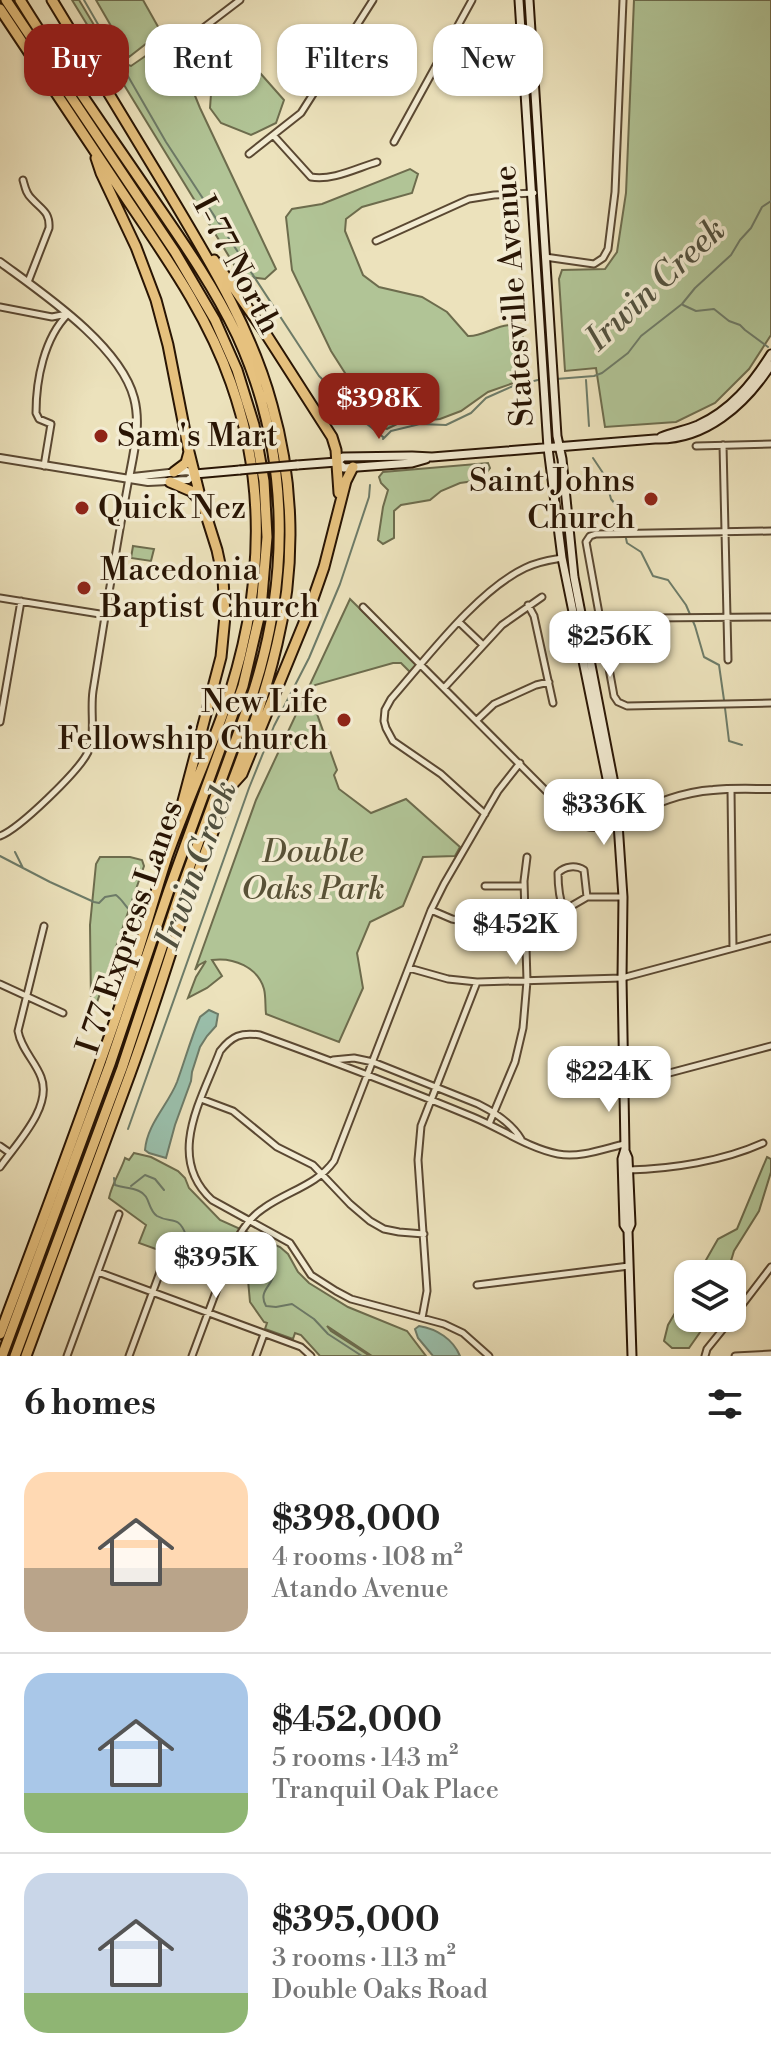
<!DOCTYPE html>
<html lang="en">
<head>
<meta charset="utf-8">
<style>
	body { margin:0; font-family:"Libre Bodoni",serif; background:#f6f6f6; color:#222; height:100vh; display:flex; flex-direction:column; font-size:30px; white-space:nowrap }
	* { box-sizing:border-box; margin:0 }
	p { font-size:26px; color:#767676 }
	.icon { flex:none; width:44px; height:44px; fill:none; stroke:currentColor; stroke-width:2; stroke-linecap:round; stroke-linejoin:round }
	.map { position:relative; height:1356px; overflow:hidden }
	.drawer { display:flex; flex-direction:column; background:#fff; flex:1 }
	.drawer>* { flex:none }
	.banner { position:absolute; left:24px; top:24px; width:724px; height:72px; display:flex; gap:16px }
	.tools { position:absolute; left:674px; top:1260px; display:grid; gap:16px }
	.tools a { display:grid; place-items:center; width:72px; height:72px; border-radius:16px; background:#fff; box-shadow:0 2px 6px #0004; font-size:40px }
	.price { position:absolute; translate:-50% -68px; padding:0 18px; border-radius:16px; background:#fff; color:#222; font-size:26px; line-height:52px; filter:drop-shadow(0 2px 4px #0008) }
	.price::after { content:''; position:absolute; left:50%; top:48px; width:24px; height:18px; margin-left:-12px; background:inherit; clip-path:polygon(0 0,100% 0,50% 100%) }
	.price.current { background:#8f2418; color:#fff }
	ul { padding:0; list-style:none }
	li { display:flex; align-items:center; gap:24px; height:200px; padding:0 24px }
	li+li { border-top:2px solid #e0e0e0 }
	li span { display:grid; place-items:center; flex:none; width:224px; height:160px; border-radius:24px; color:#555 }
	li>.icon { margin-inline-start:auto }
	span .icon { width:96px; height:96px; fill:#fffc; stroke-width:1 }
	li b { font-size:34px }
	h2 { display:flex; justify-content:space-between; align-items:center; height:96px; padding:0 24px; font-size:34px }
	.tag { padding:0 28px; border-radius:24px; background:#fff; box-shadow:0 2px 6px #0004; font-size:28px; line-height:72px }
	.tag.current { background:#8f2418; color:#fff }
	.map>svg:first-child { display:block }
	.green { fill:#b1c496; stroke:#6d6c4d; stroke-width:2 }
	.water { fill:#9abfab; stroke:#6d7b68; stroke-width:2 }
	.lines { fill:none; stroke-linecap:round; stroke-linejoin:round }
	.stream { stroke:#6d7b68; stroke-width:2 }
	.minor-casing { stroke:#5a4832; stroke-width:9 }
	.tertiary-casing { stroke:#5a4832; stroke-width:10 }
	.secondary-casing { stroke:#291504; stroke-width:11 }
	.motorway-casing { stroke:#291504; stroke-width:13 }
	.minor { stroke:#f3ecd3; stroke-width:5 }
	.tertiary { stroke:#f3ecd3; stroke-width:6 }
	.secondary { stroke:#f3ecd3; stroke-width:7 }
	.motorway { stroke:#e6c17e; stroke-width:9 }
	.secondary-bridge-casing { stroke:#291504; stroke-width:11; stroke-linecap:butt }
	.secondary-bridge { stroke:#f3ecd3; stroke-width:7 }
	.poi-dot { fill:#8f2418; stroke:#f3ecd3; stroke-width:3 }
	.labels { text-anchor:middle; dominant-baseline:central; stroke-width:7; stroke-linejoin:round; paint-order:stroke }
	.street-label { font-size:32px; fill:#291504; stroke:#f3ecd3 }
	.poi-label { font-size:32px; fill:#291504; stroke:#f3ecd3; text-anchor:start }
	.park-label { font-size:32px; font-style:italic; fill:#595237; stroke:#f3ecd3 }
	.water-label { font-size:34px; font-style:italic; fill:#51503e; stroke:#f3ecd3 }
</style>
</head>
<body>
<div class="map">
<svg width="771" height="1356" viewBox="0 0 771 1356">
	<rect width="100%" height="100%" fill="#ece2bc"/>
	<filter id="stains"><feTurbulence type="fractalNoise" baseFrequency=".0025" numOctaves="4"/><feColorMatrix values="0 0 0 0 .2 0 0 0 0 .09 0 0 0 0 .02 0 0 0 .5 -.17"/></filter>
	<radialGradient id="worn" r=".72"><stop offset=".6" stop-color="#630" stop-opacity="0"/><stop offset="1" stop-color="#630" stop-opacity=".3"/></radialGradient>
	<path class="green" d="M72,0H79L115,60L131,66L170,39L174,44L200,108L276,269L265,279L241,276Z
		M96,0H143L161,32L129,57Z
		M634,0H771V335L749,369L715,403L676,422L605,427L596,368L565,371L559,279L562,270L605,269L617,252L626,193Z
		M253,65L284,100L276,123L251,135L221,123L210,108L211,94Z
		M410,169L418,174L412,193L362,207L346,219L345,231L363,275L379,287L422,297L447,312L468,336C484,338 511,314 521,332C525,340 526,361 528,370L526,375L519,381L488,392L461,411L440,419L399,423L387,429L376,426L366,406L331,351L292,270L286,217L292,209L322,204Z
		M488,463L490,468L481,480L460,483L441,491L430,500L401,505L394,511V538L383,544L378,540L383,507L388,490L381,483L379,477L383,472Z
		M133,546L154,549L151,561L131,558Z
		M350,599L417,665L410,672L401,663H393L315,685L313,688V709L317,714L337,770L334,775L339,789L371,813L406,799L460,847L455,856L423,857L403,906L370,922L357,953L363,988L339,1042L266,1014C265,1006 266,997 264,989C258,967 233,957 212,960L222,976L207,988L188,998L196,977L206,961L199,965L195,970L256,800Z
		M100,857H130L142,860L144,866L95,1008L91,1003L90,925L96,864Z
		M134,1153L151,1157L178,1171L185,1178L189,1188L220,1220L280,1247L288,1254L298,1272L309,1283L348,1307L407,1331L426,1356H372L327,1326L331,1331L370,1356H320L301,1335L295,1333L293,1339L265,1329L267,1323L264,1322L250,1302L248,1280L245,1270L199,1252L195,1253L169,1241L164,1252L139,1243L146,1225L109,1198C112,1183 120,1173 125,1158L129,1160Z
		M767,1157L771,1159V1172L759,1211L734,1251L727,1274H698L718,1239L737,1229Z
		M688,1291V1318H710L689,1348H672L664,1341L668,1325Z"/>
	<path class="water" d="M209,1010L218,1014L216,1026L207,1036L200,1047L192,1072L191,1081L175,1125L166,1158L149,1153L145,1150C147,1124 168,1105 177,1082C185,1060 191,1038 200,1017Z
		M419,1326C437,1329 453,1339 460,1356H433L418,1338L415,1329Z"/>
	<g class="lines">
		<path class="stream" d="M84,0L166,142L319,376C328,384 334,394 342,402C354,415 370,426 383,437
			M683,305L696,311L714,309L729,321L740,325L745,330L768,347
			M556,379L594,376L602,373L628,353L641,336L682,304L695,288L731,255L740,240L751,228L762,207L771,201
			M586,380L589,426
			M383,439L391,431L420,424L446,425L471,413L486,398L513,386L542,379
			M593,458L605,476L611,499L620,510L627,543L641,552L653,576L668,580L686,605L695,626L704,657L719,665L724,700
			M725,708L729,741L742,745
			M15,852L23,868
			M0,856L50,882L94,902L99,903L105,897L116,895C124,901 127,910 135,915
			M128,1129L249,788L274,726L309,658L340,584L369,497L370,485
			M114,1178L115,1185C123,1188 131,1187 139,1191C151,1196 147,1209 157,1216C171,1224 178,1214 186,1235C205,1243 200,1242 218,1234L227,1237
			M131,1186L145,1175L155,1179L164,1190
			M242,1245L257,1253L275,1270C274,1286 257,1290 266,1306L276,1307L292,1304L314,1319L328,1334L362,1356"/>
		<g class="minor-casing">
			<path id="minor" d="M198,32L240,0
				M286,65L292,71C308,75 307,70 321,83
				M273,135L311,177C332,181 357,168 377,162
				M394,142L472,0
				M249,154L301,113L373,0
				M23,180C25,187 26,194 32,199C42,210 50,212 49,228L28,282
				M376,241L469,199L494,195L534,193
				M545,257L594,264L603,258L608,249L615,192L623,0
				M0,307L52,317L67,314
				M723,445L728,660
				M696,446L771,444
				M44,466L51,424L39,419L36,413C36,380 44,338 68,314
				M771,531L596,534L590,536L586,542L614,696L618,702L627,706L771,703
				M0,598L106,615
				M528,605L534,616L553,703
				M363,607L578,823C592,831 603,827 617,822
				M459,622L483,645
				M583,624L650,618L771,617
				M444,688L502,625L542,597
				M477,720L494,704L536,685L549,682
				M0,722L21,601
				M731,790L733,948
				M485,814L441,774L393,741L386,728L384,721L385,710L391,699C427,658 477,591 525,568C537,562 549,560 562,558
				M0,836C19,829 79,771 88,752C96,731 90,712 93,691C104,620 116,549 129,478
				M485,886H524
				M431,910L452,919L468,922L539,920L549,919L587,897H623
				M564,911C559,898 558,887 558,873C565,866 576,865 584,870L587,897
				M409,968L448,979L477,982L622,978L771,938
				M0,984L63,1013
				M333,1060L354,1058L373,1062L478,1104C494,1112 512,1124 521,1139
				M624,1085L771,1046
				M201,1099L233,1111L277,1147L313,1165L350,1204L370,1221L384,1229L399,1232L424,1234
				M489,1124L515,1062L523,1028L527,981L524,881L527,857
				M0,1146L10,1153
				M0,1167C16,1144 53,1107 41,1077C35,1061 21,1049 18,1031L44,926
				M628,1170C672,1169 723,1161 763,1143
				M98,1272L301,1347L311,1356
				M477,1285L629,1266
				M422,1318L427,1291L426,1276L418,1160L421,1126L477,982
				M732,1318L771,1267
				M67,1356L119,1214
				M129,1356L170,1245
				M192,1356L230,1254C238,1236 247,1219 264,1208C288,1191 317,1185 334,1161L431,910L444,884L498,791L520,763
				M256,1356L264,1334
				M489,1356L463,1333L444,1324L351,1299L336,1291L311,1275L290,1243L212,1200C165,1157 202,1099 220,1051C232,1036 241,1032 260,1035C332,1061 403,1088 473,1117C502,1129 528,1148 558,1154C580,1158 603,1149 624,1144
				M705,1356L707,1349L732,1318
				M735,1356L771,1354"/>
		</g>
		<g class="tertiary-casing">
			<path id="tertiary" d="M0,262C42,293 120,345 134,398C141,424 134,452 129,478
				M0,458L148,482L188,480L195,474
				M133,477L187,471L195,474
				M617,822C645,807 681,792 713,790C732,788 752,789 771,789"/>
		</g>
		<g class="secondary-casing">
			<path id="secondary" d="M519,0L548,448L562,558L614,813
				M529,0L557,436L562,459L574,577L616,794L623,897L622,978L625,1149L622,1159L624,1225L628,1231
				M661,437C673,432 686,430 698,425C731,410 752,384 771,354
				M337,462L344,468L412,463L426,459
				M297,465L337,462L343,457L412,456L432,457L655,439C705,441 745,405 771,365
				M195,474L240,470
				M625,1151L628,1158L631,1224L628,1231L632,1356"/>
		</g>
		<g class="motorway-casing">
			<path id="motorway" d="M0,9C42,73 85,137 128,201C167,259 208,316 231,383C270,493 261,607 222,716C205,763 184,809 167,857C153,900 141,945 126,988C87,1104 43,1219 0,1334
				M96,158L101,173L136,247L156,300L168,345L189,452L200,496L217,550L223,578L225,616L221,657L182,805
				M214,260L264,331L332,437L336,450L339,493
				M174,472L186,463L189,452
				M170,482L191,491L200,501
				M233,784L242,774L308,613L324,567L346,481L353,467
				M2,1356L110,1064L169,890L243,686L261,609L267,537L264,481L254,425L237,370L215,320L175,252L6,0
				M15,1356L122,1068L180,893L254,690C291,573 289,448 237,335C215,289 187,248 158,206C112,138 63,70 20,0
				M26,1356C60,1262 96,1168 130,1074C151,1017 169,958 188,900C217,815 257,732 277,644C296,566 294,482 272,405C251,327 207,257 166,188C128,126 90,63 52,0"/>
		</g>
		<use href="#minor" class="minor"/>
		<use href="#tertiary" class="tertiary"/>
		<use href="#secondary" class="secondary"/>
		<use href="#motorway" class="motorway"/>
		<g class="secondary-bridge-casing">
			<path id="secondary-bridge" d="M240,470L297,465"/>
		</g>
		<use href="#secondary-bridge" class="secondary-bridge"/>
	</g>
	<g class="poi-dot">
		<circle cx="101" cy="436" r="8"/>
		<circle cx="651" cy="499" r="8"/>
		<circle cx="82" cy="508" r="8"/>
		<circle cx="84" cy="588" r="8"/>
		<circle cx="344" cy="720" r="8"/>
	</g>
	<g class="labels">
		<g class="street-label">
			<text transform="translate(237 265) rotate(62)">I-77 North</text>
			<text transform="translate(514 296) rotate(-94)">Statesville Avenue</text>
			<text transform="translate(130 927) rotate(-71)">I 77 Express Lanes</text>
		</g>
		<g class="poi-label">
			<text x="117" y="436">Sam's Mart</text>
			<text x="635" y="481" text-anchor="end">Saint Johns<tspan x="635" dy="37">Church</tspan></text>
			<text x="98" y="508">Quick Nez</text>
			<text x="100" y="570">Macedonia<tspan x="100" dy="37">Baptist Church</tspan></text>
			<text x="328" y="702" text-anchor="end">New Life<tspan x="328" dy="37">Fellowship Church</tspan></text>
		</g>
		<g class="park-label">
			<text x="313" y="852">Double<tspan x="313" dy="37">Oaks Park</tspan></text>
		</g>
		<g class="water-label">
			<text transform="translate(656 285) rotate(-43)">Irwin Creek</text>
			<text transform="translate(197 865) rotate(-70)">Irwin Creek</text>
		</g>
	</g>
	<rect width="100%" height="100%" filter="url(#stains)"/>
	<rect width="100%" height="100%" fill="url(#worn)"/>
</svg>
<div class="tools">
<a><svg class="icon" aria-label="layers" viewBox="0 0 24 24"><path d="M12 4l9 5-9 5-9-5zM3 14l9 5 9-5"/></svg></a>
</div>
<b class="price current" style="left:379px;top:441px">$398K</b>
<b class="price" style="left:610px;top:679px">$256K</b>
<b class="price" style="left:604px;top:847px">$336K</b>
<b class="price" style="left:516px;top:967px">$452K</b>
<b class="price" style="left:609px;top:1114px">$224K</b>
<b class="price" style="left:216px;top:1300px">$395K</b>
<div class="banner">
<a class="tag current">Buy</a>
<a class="tag">Rent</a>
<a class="tag">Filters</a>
<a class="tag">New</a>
</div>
</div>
<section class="drawer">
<h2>6 homes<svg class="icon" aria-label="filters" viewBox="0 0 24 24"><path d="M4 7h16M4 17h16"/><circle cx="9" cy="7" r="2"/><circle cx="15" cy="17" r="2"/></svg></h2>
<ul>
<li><span style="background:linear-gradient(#ffd9b3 60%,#b9a48a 0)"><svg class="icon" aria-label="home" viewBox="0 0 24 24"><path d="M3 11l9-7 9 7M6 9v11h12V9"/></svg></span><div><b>$398,000</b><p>4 rooms · 108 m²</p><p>Atando Avenue</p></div></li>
<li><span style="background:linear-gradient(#a9c7e8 75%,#8fb573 0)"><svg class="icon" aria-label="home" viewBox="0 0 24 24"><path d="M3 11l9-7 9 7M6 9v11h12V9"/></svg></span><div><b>$452,000</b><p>5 rooms · 143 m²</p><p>Tranquil Oak Place</p></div></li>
<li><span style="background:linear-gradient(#c9d6e8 75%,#8fb573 0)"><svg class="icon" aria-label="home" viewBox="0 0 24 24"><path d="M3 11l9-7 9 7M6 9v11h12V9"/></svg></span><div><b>$395,000</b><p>3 rooms · 113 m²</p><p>Double Oaks Road</p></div></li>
</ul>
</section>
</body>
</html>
